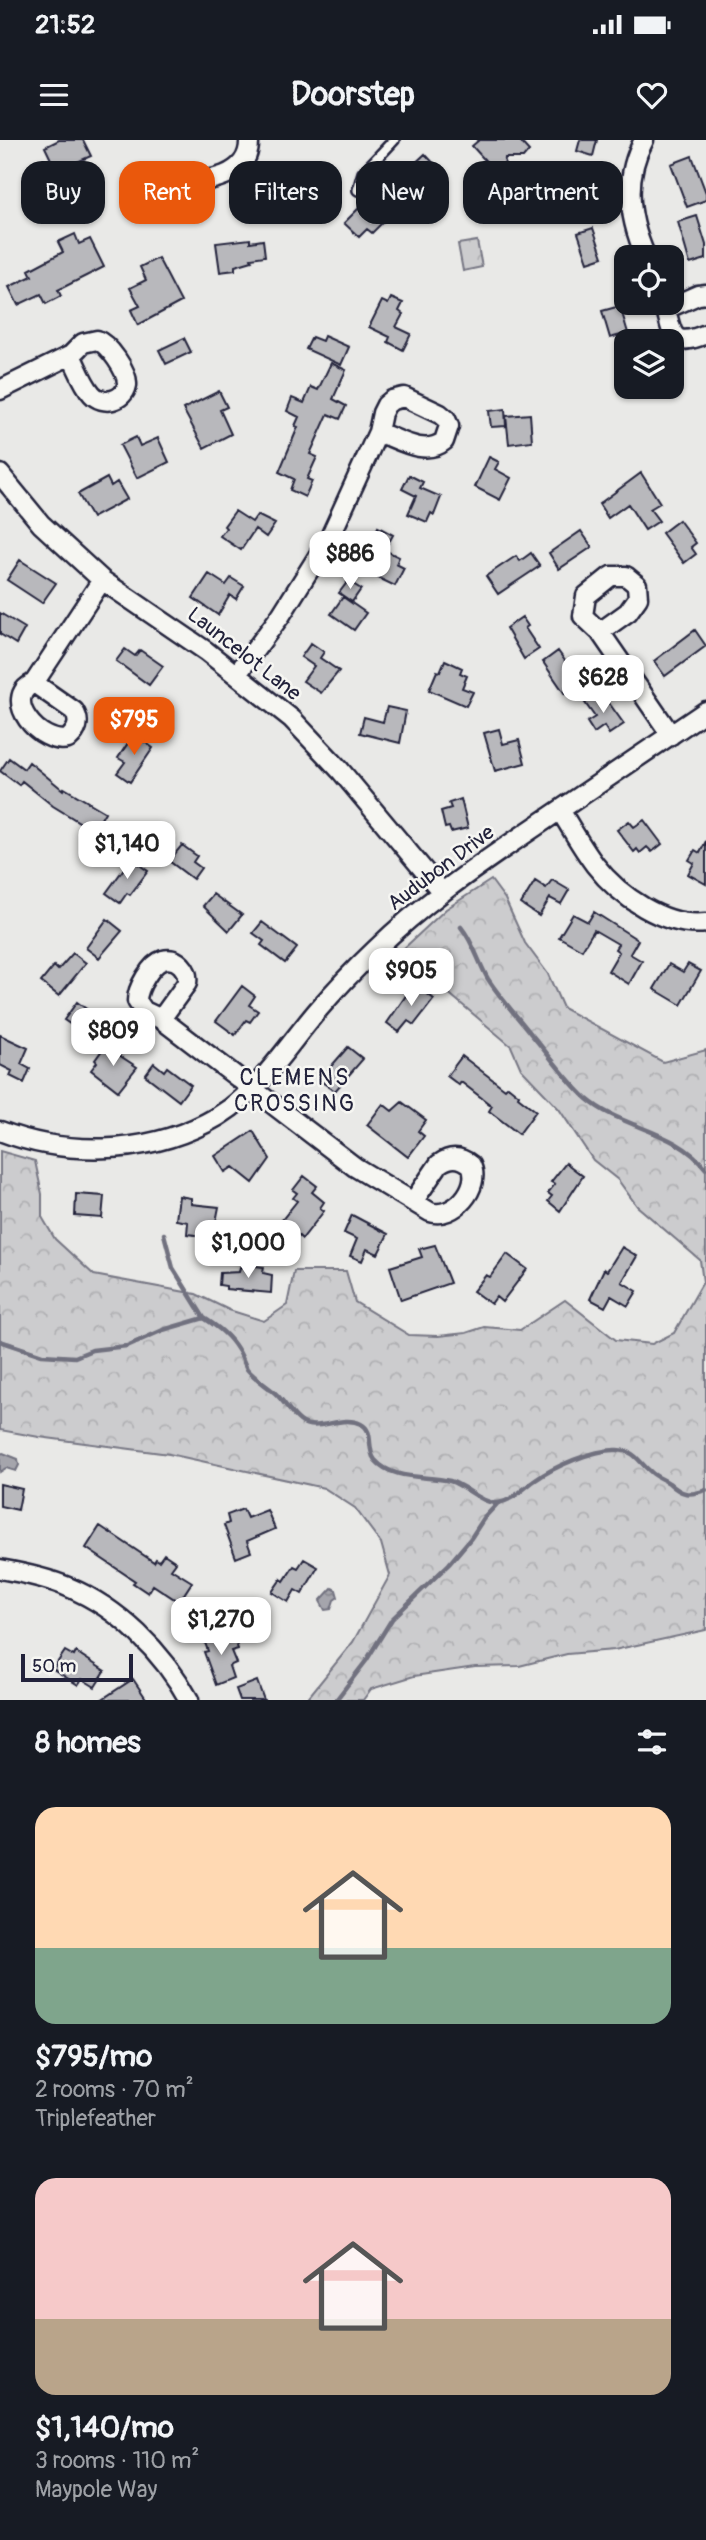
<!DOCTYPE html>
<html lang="en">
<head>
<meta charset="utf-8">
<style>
	body { margin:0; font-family:Pangolin,sans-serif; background:#242831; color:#f1f3f6; height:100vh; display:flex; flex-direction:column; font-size:26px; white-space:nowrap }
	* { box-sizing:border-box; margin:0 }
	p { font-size:23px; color:#9ea1a6 }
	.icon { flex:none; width:38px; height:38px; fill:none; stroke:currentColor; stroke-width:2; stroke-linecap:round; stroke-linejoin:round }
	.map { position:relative; height:1560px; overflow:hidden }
	.details { display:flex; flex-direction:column; background:#171b24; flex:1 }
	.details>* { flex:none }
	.banner { position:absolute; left:21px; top:21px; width:665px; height:63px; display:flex; gap:14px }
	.buttons { position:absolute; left:614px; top:105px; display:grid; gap:14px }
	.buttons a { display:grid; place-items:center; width:70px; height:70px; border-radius:14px; background:#171b24; box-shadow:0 2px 5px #0004; font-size:35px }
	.scale { position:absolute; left:21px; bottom:18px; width:112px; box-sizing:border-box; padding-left:7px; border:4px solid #22223b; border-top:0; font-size:19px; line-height:24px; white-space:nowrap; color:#22223b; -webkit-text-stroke:5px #f6f6f2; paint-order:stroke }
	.price { position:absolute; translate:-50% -60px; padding:0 16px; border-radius:14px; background:#fff; color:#222; font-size:23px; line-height:46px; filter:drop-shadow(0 2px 4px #0008) }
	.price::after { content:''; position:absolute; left:50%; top:42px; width:21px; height:16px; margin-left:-10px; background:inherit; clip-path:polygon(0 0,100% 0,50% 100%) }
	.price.current { background:#ea580c; color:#fff }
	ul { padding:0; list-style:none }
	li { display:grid; align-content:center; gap:14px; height:371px; padding:0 35px }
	li span { display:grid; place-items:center; height:217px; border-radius:21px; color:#555 }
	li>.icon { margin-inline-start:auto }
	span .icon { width:126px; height:126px; fill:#fffc; stroke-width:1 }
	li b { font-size:30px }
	h2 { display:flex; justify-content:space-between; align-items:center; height:84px; padding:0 35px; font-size:30px }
	.pill { padding:0 24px; border-radius:21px; background:#171b24; box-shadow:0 2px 5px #0004; font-size:24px; line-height:63px }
	.pill.current { background:#ea580c; color:#fff }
	.status { display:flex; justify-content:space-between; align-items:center; height:49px; padding:0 35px; background:#171b24; direction:ltr }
	.status svg { height:19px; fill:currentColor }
	header { display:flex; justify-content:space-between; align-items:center; height:91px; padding:0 35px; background:#171b24; font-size:32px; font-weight:700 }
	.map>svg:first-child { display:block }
	.forest { fill:url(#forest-crowns); stroke:#777784; stroke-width:2 }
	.water { fill:url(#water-ripples); stroke:#71717f; stroke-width:2 }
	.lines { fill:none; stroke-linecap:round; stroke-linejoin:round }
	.stream { stroke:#71717f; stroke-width:4.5 }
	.building { fill:#b8b8bc; stroke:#22223b; stroke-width:2 }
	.service-casing { stroke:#22223b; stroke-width:14 }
	.minor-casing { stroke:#22223b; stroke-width:23 }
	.service { stroke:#f6f6f2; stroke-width:9 }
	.minor { stroke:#f6f6f2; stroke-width:18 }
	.labels { text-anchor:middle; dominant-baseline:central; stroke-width:5; stroke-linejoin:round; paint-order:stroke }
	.street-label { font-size:21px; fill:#22223b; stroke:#f6f6f2 }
	.neighbourhood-label { font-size:23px; letter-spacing:2px; fill:#22223b; stroke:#f6f6f2 }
</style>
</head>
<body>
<div class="status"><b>21:52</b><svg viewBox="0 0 49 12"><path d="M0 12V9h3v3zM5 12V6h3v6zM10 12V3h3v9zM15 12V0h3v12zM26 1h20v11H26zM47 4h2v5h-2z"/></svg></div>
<header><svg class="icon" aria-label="menu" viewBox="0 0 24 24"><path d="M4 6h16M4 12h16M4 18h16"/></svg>Doorstep<svg class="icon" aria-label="heart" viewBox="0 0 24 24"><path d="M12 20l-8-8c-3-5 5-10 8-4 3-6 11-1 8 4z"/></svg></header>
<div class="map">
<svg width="706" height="1560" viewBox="0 0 706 1560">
	<defs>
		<pattern id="forest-crowns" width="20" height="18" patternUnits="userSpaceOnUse" patternTransform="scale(1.75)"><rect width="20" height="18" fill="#ccccce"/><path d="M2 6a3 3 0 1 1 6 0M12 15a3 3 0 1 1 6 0" fill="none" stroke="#afafb2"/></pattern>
		<pattern id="water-ripples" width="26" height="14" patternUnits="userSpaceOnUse" patternTransform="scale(1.75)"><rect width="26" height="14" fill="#a5a5ac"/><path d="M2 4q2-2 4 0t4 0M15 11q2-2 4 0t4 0" fill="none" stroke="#86868d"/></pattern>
	</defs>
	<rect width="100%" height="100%" fill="#e9e9e7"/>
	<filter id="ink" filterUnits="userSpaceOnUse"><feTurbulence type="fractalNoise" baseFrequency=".0143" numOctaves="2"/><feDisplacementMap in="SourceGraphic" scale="14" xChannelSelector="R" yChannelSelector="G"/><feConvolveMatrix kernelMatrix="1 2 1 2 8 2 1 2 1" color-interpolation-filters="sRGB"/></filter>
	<g filter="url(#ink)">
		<path class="forest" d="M477,101L482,127L463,131L458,104Z
			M491,740L505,759L525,803L548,834L563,868L663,922L706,910V1490L614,1510L567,1514L519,1526L475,1527L414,1536L371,1549L363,1560H306L353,1502L390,1435L381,1403L355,1368L324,1348L169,1314L39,1297L0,1290V1011L35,1021L42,1054V1077L55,1099L94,1135L196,1154L229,1170L264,1181L287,1165L294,1131H346L355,1162L409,1195L438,1196L466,1193L484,1187L520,1190L565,1160L616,1200L652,1204L674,1193L703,1142L700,1120L637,1066L618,1040L593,1020L559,969L521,929L511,906L400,812L446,769Z"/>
		<path class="water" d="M3,1313L18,1319L19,1325L16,1331L6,1328L0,1332V1314Z
			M332,1448L336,1450L338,1457L334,1460L331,1469L325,1470L320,1461Z"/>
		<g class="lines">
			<path class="stream" d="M461,787C474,803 478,822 488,839C501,859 516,875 531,894C549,915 566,940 587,959C622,989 677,990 706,1029
				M164,1094L173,1128L204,1178
				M0,1201L42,1215L75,1217L92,1210L127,1206L163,1190L204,1178C218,1187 229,1195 238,1210C242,1216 244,1223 247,1229C255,1239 266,1245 275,1253C284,1261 290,1273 300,1281C316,1294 341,1274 361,1284C375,1291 366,1309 375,1320C393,1341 426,1335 450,1341C466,1346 482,1364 498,1363C512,1361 523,1349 534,1341C553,1327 594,1309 617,1310C637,1311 637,1321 651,1332C656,1337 663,1339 669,1343C682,1355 689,1356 706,1350
				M336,1560L366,1521L392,1479L449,1424L471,1398L484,1378L498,1363"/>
		</g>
		<path class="building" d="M59,0H83L91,16L77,22L84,36L69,43L62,29L57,32L45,7Z
			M479,0H519L529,11L523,18H505L503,40L472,6Z
			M580,0H597L593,16L577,11Z
			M425,14L441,31L413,59L396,41Z
			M692,16L706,53V60L687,67L671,24Z
			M580,26L599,31L591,63L571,58Z
			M371,56L390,75L372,93L367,89L359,97L344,83Z
			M697,76L706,105V119L690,124L678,82Z
			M593,88L603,117L588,122L578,93Z
			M75,94L79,104L90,99L104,127L58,150L61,156L46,164L41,154L18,165L9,147L32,136L29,130L63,112L58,102Z
			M250,99V102L263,100L265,116L251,118L252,121L235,126V130L220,132L216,103Z
			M158,118L181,162L138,185L131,170L140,166L130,148L146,140L140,127Z
			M391,158L403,163L399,171L403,174L396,187L411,194L403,210L388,202L390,197L369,187L382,161L388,164Z
			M620,166L628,193L610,198L602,171Z
			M324,196L349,207L341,225L306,209L312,197L322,201Z
			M184,198L191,212L166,224L159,210Z
			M331,223L346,230L333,259L346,266L340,279L328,274L310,314L317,317L307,339L312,341L305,357L290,350L294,339L279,332L298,287L295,286L299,277L287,271L292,258L304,263L311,247L318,250Z
			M219,251L227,267L220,270L231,294L204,308L183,269Z
			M505,269L506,286L491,287L489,271Z
			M530,274L532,301L509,304L506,276Z
			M136,297L140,306L158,298L169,322L137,338L120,305Z
			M489,317L499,322L495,329L511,338L500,360L475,347Z
			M641,333L660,363L650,369L659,381L645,390L628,364L608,378L599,364Z
			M409,335L423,342L420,348L441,357L434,375L431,373L427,382L408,374L416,356L402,349Z
			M107,338L111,346L117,342L127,359L92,378L78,354Z
			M235,371L252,382L257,375L275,384L266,397L255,389L241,410L220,396L226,388L224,386Z
			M679,380L696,403L691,407L696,414L684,423L662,393Z
			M378,387L393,395L387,406L373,399Z
			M581,391L592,407L559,429L549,413Z
			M378,407L399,417L396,424L404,428L395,446L366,432Z
			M531,413L540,426L498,454L486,436L516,416L520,421Z
			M20,420L56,443L42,463L7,440Z
			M209,434L226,445L231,438L244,446L236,459L230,455L218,475L193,458Z
			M348,441L361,449L352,462L339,453Z
			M343,457L366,473L354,490L331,474Z
			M0,473L25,488L16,504L0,494Z
			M522,477L528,486L525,488L539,509L524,519L506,488Z
			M695,490L706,506L665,536L654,521Z
			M311,503L324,512L320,518L339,531L321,553L303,541L314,526L301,517Z
			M125,509L135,516L140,510L163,526L149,545L116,521Z
			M558,511L581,543L565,554L543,522Z
			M445,520L462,528L460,533L467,536L462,548L473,552L466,566L429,550L437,531L440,532Z
			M601,552L624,584L609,594L604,586L594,593L587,582L595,577L585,563Z
			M387,567L406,571L400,603L360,593L364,577L383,582Z
			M499,589L503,604L519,600L525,623L495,631L484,593Z
			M134,594L153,608L130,642L117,633L125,622L118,618Z
			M9,618L24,629L29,622L63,650L64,648L105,672L94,691L53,666L22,641L19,645L0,631Z
			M461,659L468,688L451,692L449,687L445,688L441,671L451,668L449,663Z
			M644,680L662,704L652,712L647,707L640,713L637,709L634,712L617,690L629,681L634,687Z
			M706,701V744L688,734L694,723L689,720L695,710L700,713Z
			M182,705L197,716L193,722L201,728L193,739L169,721Z
			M131,719L148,731L130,755L127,753L120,763L106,753Z
			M552,740L569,750L561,764L550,758L539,776L521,764L535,741L546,748Z
			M213,754L242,775L229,791L203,766Z
			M594,772L638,800L630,814L642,821L629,844L608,831L619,812L615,809L618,804L594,790L582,810L559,797L573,774L588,782Z
			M107,779L122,791L99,818L86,808Z
			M262,782L297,808L285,823L261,805L264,801L253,793Z
			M73,813L86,823L59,856L41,842L54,826L58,830Z
			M669,824L683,832L688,824L701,831L681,865L654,849Z
			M414,844L434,859L414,885L408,881L399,892L387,883Z
			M242,846L255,856L249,865L258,871L250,882L246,880L235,895L216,881Z
			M77,862L97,877L94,881L104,888L95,901L64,880Z
			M0,895L28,908L21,924L30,929L24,943L10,936L12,931L0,925Z
			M105,906L137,927L118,951L91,930L97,922L95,920Z
			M348,907L363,919L335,951L319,940Z
			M462,916L505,949L508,946L519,955L518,957L536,971L519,994L489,971L492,966L461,942L459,945L447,936Z
			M154,923L164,931L167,927L191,945L179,961L145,935Z
			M402,962L426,980L418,991L424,996L408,1017L367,985L383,964L392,971Z
			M253,991L270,1019L253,1043L233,1027L225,1032L215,1016Z
			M566,1023L583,1036L560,1071L548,1061L552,1056L548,1053L555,1044L551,1042Z
			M304,1036L317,1046L312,1052L324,1062L320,1068L324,1071L302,1099L282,1080L297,1061L293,1058L297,1053L293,1050Z
			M76,1054L104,1056L102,1078L75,1076Z
			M179,1056L191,1058V1064L219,1067L213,1097L187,1094L188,1082L176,1080Z
			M352,1075L388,1094L378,1114L367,1109L362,1121L350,1116L357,1099L344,1093Z
			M435,1105L450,1143L401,1160L390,1127L422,1117L419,1109Z
			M622,1107L637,1116L622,1142L637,1151L628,1166L611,1156L605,1167L590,1159L604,1129L607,1131Z
			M507,1114L527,1129L502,1162L496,1157L491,1164L473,1151L486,1135L490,1137Z
			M247,1125L264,1127L263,1133L272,1135L271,1153L226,1149V1146L219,1145L220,1133L239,1132L240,1127H247Z
			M0,1344L22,1349L18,1370L0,1366Z
			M243,1369L247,1378L267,1370L275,1389L247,1401L251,1412L236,1418L224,1385L229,1383L227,1375Z
			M100,1386L154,1422L156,1419L159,1421L164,1414L176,1422L171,1429L192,1442L179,1462L153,1445L148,1453L133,1443L135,1441L86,1408Z
			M304,1419L318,1427L302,1454L295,1450L288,1462L272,1452L281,1439L284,1441L294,1426L298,1428Z
			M224,1493L227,1500L234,1498L238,1509L231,1511L236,1523L229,1526L233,1538L216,1545L204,1512L208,1511L204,1500Z
			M65,1511L74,1516L76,1512L105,1531L95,1547L82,1539L78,1545L53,1529Z
			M133,1539L147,1560H101Z
			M257,1541L264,1560H240L236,1549Z"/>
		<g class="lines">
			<g class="service-casing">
				<path id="service" d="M358,50L363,33L394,0"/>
			</g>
			<g class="minor-casing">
				<path id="minor" d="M644,0C623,38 629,79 646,117
					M170,45C200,42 251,40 249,0
					M664,163C673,190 668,210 706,194
					M666,169L698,155L706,154
					M0,250L71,215L83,203L97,200C108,204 128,231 127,245C124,261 103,266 92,254C83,244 77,227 71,215
					M0,334L41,384L102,440L206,511L292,579L340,630L441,751
					M600,492L628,472L638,458L637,445L626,436H611L586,456L583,476L600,492L671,595
					M237,534L281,475L330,397L378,292L382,273L386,265L392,260L404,257L440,274L446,279L449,286L444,301C425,317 398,299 378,292
					M34,543L74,571C81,582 77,591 68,599C40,606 0,558 34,543L102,440
					M560,670C571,688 582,708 595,725C619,756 665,788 706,783
					M161,879L187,843C189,830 178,816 163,820C151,824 137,848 137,861L144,871L161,879L355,1027L430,1072C453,1080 482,1047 471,1025C460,1016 450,1016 439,1024L413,1062
					M0,991C65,1016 143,1015 206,983C255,959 283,911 317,871C335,850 355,829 375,810C421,765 473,729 526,693C586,652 646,612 706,571
					M0,1429C23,1433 47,1438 68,1447C119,1468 163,1512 189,1560"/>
			</g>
			<use href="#service" class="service"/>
			<use href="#minor" class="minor"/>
		</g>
	</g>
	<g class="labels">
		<g class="street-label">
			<text transform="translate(244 514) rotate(38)">Launcelot Lane</text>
			<text transform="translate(441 728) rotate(-37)">Audubon Drive</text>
		</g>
		<g class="neighbourhood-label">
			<text x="295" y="937">CLEMENS<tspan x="295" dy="26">CROSSING</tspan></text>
		</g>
	</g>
</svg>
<div class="buttons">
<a><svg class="icon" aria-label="locate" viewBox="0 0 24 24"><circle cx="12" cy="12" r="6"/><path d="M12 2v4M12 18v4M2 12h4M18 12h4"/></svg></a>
<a><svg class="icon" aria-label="layers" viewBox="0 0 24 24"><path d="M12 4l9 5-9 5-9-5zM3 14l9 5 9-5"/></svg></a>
</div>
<div class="scale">50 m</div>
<b class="price" style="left:350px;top:451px">$886</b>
<b class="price" style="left:603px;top:575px">$628</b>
<b class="price current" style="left:134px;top:617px">$795</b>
<b class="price" style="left:127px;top:741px">$1,140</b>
<b class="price" style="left:411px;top:868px">$905</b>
<b class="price" style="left:113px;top:928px">$809</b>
<b class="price" style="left:248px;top:1140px">$1,000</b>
<b class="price" style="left:221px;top:1517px">$1,270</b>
<div class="banner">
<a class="pill">Buy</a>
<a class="pill current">Rent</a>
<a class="pill">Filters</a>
<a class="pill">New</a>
<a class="pill">Apartment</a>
</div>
</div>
<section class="details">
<h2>8 homes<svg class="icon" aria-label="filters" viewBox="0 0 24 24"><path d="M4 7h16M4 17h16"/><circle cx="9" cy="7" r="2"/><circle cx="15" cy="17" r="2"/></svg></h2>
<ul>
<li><span style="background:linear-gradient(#ffd9b3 65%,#7fa58c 0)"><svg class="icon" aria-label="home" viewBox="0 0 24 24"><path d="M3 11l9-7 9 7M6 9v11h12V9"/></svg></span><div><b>$795/mo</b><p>2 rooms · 70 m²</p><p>Triplefeather</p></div></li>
<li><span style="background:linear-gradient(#f6c9c9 65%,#b9a48a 0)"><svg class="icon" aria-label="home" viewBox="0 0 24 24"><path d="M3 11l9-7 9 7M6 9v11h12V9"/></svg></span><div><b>$1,140/mo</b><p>3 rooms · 110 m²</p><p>Maypole Way</p></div></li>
</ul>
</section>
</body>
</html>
